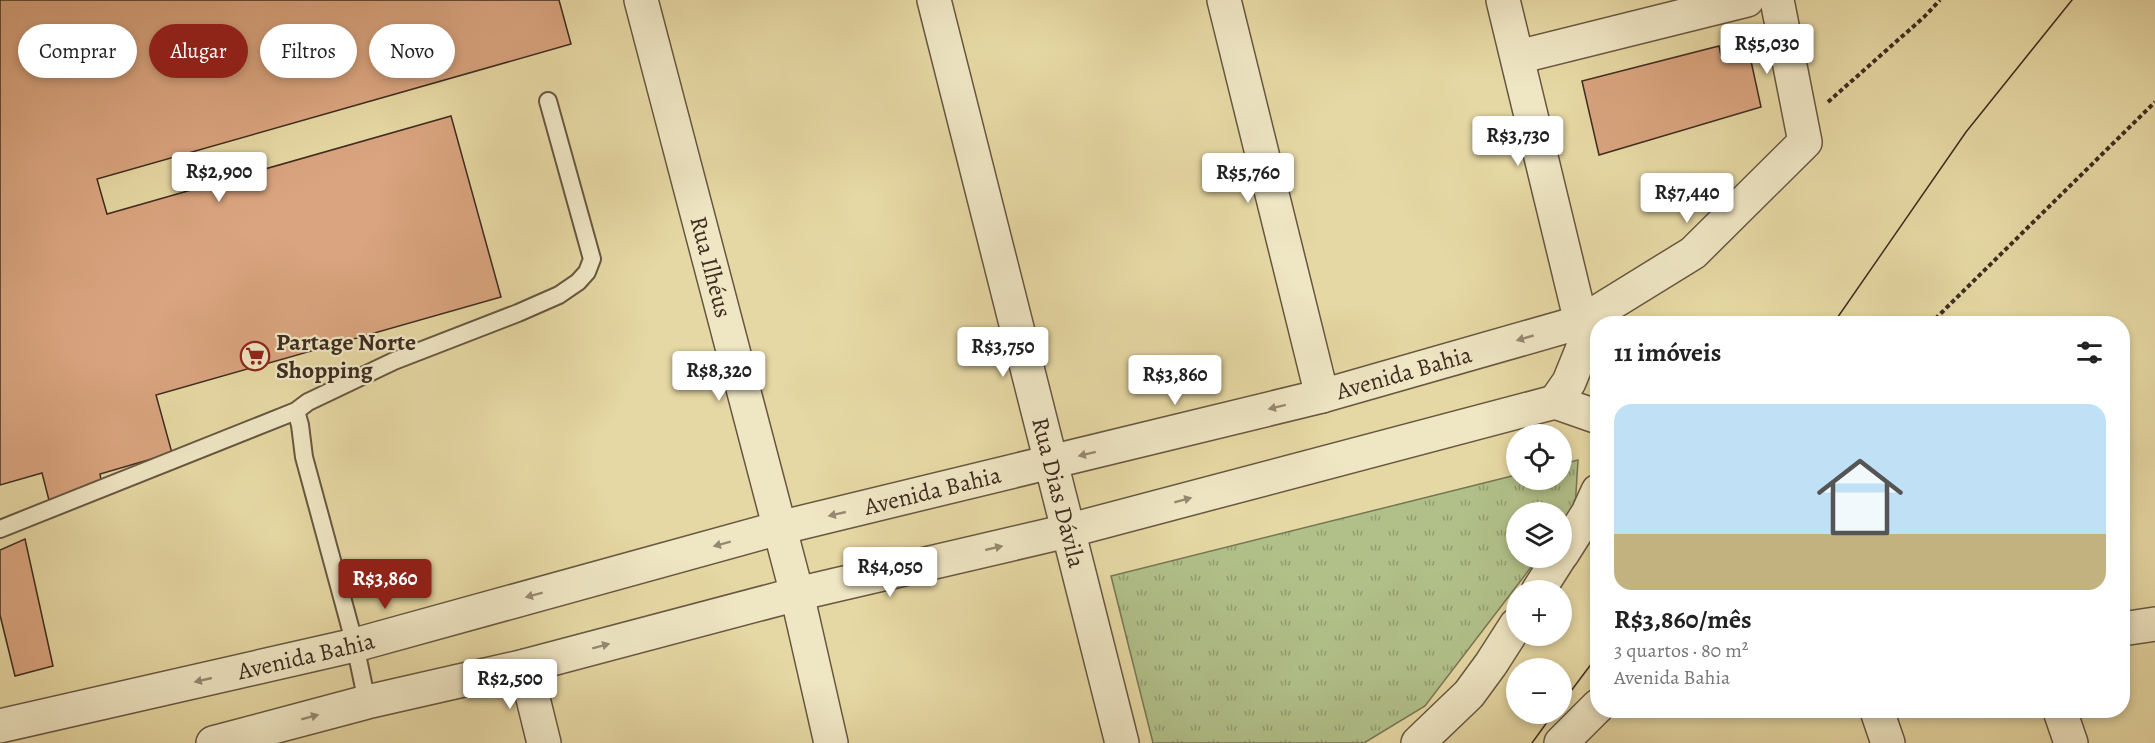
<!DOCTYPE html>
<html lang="pt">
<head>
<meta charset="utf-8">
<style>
	body { margin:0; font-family:Alegreya,serif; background:#f6f6f6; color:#222; height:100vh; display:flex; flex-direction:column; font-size:22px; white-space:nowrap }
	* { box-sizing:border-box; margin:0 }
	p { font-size:20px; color:#767676 }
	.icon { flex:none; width:33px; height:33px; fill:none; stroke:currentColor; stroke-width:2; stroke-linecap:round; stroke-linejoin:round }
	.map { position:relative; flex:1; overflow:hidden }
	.panel { position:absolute; left:1590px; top:316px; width:540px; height:402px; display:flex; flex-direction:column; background:#fff; border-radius:24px; box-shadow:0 3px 9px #0003 }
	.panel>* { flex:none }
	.top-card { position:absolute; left:18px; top:24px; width:570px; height:54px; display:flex; gap:12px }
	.tools { position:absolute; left:1506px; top:424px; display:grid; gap:12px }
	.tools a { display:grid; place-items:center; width:66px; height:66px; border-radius:50%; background:#fff; box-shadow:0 3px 9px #0003; font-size:30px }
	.price { position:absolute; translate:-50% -51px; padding:0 14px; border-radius:6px; background:#fff; color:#222; font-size:20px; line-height:39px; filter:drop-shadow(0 2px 3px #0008) }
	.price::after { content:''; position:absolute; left:50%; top:36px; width:18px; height:14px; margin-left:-9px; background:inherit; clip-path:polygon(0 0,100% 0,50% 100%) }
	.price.current { background:#8f2418; color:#fff }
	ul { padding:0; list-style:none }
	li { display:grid; align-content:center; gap:12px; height:318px; padding:0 24px }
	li+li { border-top:2px solid #e0e0e0 }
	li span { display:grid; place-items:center; height:186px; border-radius:18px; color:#555 }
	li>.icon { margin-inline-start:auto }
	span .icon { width:108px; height:108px; fill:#fffc; stroke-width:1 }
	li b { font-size:26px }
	h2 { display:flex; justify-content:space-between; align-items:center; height:72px; padding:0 24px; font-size:26px }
	.chip { padding:0 21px; border-radius:27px; background:#fff; box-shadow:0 3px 9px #0003; font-size:21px; line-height:54px }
	.chip.current { background:#8f2418; color:#fff }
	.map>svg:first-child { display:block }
	.grass { fill:url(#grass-tufts); stroke:#777654; stroke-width:1.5 }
	.building { fill:#d9a47f; stroke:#3d2c20; stroke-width:1.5 }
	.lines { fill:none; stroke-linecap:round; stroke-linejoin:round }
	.lane-casing { stroke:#675741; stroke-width:20 }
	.street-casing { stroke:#675741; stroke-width:36 }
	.path { stroke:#3d2c20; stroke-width:4; stroke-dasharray:4.5 3; stroke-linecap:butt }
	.lane { stroke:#efe6c4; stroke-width:16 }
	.street { stroke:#efe6c4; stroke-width:33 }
	.tram { stroke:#3d2c20; stroke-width:1.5 }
	.oneway { fill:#968972 }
	.labels { text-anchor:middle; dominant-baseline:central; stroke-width:4.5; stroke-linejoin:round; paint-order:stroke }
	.street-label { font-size:24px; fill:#3d2c20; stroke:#efe6c4 }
	.poi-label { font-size:24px; font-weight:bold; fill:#3d2c20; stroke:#efe6c4; text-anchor:start }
</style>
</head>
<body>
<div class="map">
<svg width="2155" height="743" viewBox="0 0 2155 743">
	<defs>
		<pattern id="grass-tufts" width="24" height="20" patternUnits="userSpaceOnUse" patternTransform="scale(1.5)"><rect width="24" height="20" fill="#b1c089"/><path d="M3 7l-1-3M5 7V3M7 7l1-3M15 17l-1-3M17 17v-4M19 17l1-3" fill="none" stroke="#919c70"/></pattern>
	</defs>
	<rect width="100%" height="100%" fill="#e6d8a4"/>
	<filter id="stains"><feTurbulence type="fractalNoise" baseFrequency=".00333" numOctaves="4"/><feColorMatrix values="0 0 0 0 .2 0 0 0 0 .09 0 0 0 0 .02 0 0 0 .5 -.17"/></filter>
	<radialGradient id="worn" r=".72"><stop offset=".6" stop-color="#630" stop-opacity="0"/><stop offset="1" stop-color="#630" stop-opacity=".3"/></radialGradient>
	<path class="grass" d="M1578,460L1575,509L1562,527V513H1516V558H1538L1425,706L1364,743H1153L1111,576L1516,475V480H1562V464Z"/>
	<path class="building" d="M0,0H559L571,44L97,179L107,214L451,116L501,297L156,395L172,453L100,474L102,487L50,504L42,473L0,485Z
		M1719,46L1721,56L1748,47L1761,107L1599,155L1582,81Z
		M25,539L53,666L15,676L0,615V550Z"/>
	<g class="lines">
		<g class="lane-casing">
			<path id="lane" d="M0,529L296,411
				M367,702L355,645L304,457L300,425L296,411L308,402L394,361L518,313L559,295L578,282L587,272L592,259L548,101"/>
		</g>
		<g class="street-casing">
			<g id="street">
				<path id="s1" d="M641,0L797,594L831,743"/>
				<path id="s2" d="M934,0L1122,743"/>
				<path d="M1224,0L1322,396"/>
				<path d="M1503,0L1581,322L1584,345L1569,382L1555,402"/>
				<path d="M1518,57L1747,0"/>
				<path d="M1555,402L1598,417"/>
				<path d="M1562,554L1588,513L1598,491"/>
				<path d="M1538,591L1559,558"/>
				<path d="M2122,629L2155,624"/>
				<path d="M525,666L544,743"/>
				<path d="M1877,711L1888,743"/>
				<path d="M2060,711L2071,743"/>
				<path id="s3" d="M0,726L355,645L779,528L1322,396L1581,322L1693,253L1805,142L1777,0"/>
				<path d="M213,743L367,702L525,666L797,594L1067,531L1555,402"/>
				<path d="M1418,743L1469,694L1491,664L1516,625"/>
				<path d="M1561,743L1598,706"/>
			</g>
		</g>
		<path class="path" d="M1828,102L1924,17L1940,0
			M1930,324L2155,102"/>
		<use href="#lane" class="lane"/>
		<use href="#street" class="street"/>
		<path class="tram" d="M1833,324L1966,132L2072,0
			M1562,703L1598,655
			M1532,743L1553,714"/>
	</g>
	<defs><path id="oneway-solid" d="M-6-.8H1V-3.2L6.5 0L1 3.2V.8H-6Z" transform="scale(1.5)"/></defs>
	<g class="oneway">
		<use href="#oneway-solid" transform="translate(1525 338) rotate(164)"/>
		<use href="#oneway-solid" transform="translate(1277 407) rotate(166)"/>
		<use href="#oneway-solid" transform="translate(1087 454) rotate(166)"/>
		<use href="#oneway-solid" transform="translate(1183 500) rotate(-15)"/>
		<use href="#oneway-solid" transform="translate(837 514) rotate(167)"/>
		<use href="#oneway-solid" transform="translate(722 544) rotate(165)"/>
		<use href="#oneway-solid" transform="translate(994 548) rotate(-13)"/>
		<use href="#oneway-solid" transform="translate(534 595) rotate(165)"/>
		<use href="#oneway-solid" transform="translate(601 646) rotate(-15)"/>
		<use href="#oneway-solid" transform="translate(203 680) rotate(167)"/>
		<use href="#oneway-solid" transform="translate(310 717) rotate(-15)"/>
	</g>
	<defs>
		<g id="supermarket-ring" transform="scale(1.5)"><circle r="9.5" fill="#efe6c4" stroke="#8f2418" stroke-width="1.5"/><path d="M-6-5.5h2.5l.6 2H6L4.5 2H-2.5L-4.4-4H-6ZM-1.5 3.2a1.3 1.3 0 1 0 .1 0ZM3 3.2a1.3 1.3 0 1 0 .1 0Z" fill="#8f2418"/></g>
	</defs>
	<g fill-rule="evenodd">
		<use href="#supermarket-ring" x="255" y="356"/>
	</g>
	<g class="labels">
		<g class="street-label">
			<text stroke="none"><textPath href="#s1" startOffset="276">Rua Ilhéus</textPath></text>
			<text stroke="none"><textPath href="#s3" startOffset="1448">Avenida Bahia</textPath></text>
			<text stroke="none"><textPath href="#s3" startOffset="962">Avenida Bahia</textPath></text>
			<text stroke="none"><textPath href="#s2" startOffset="508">Rua Dias Dávila</textPath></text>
			<text stroke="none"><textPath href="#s3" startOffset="314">Avenida Bahia</textPath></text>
		</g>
		<g class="poi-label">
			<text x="276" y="342">Partage Norte<tspan x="276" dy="28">Shopping</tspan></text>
		</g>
	</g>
	<rect width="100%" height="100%" filter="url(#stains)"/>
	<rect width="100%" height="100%" fill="url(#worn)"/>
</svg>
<div class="tools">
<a><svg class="icon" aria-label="locate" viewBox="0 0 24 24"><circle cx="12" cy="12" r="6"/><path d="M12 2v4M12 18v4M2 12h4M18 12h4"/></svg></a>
<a><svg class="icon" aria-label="layers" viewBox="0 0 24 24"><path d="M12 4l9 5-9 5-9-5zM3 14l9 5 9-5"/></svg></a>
<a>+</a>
<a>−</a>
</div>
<b class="price" style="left:1767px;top:75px">R$5,030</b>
<b class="price" style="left:1518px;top:167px">R$3,730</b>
<b class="price" style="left:219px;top:203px">R$2,900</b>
<b class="price" style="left:1248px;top:204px">R$5,760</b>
<b class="price" style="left:1687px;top:224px">R$7,440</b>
<b class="price" style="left:1003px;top:378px">R$3,750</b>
<b class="price" style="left:719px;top:402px">R$8,320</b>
<b class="price" style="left:1175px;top:406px">R$3,860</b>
<b class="price" style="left:890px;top:598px">R$4,050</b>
<b class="price current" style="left:385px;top:610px">R$3,860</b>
<b class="price" style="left:510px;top:710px">R$2,500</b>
<div class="top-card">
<a class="chip">Comprar</a>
<a class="chip current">Alugar</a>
<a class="chip">Filtros</a>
<a class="chip">Novo</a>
</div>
<section class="panel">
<h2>11 imóveis<svg class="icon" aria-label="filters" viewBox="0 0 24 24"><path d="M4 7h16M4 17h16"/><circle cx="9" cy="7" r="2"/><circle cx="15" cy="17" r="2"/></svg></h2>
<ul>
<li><span style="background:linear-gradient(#bfe0f5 70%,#c2b280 0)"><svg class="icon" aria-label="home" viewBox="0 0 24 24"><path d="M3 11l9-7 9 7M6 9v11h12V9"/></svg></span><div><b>R$3,860/mês</b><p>3 quartos · 80 m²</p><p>Avenida Bahia</p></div></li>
</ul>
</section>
</div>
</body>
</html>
